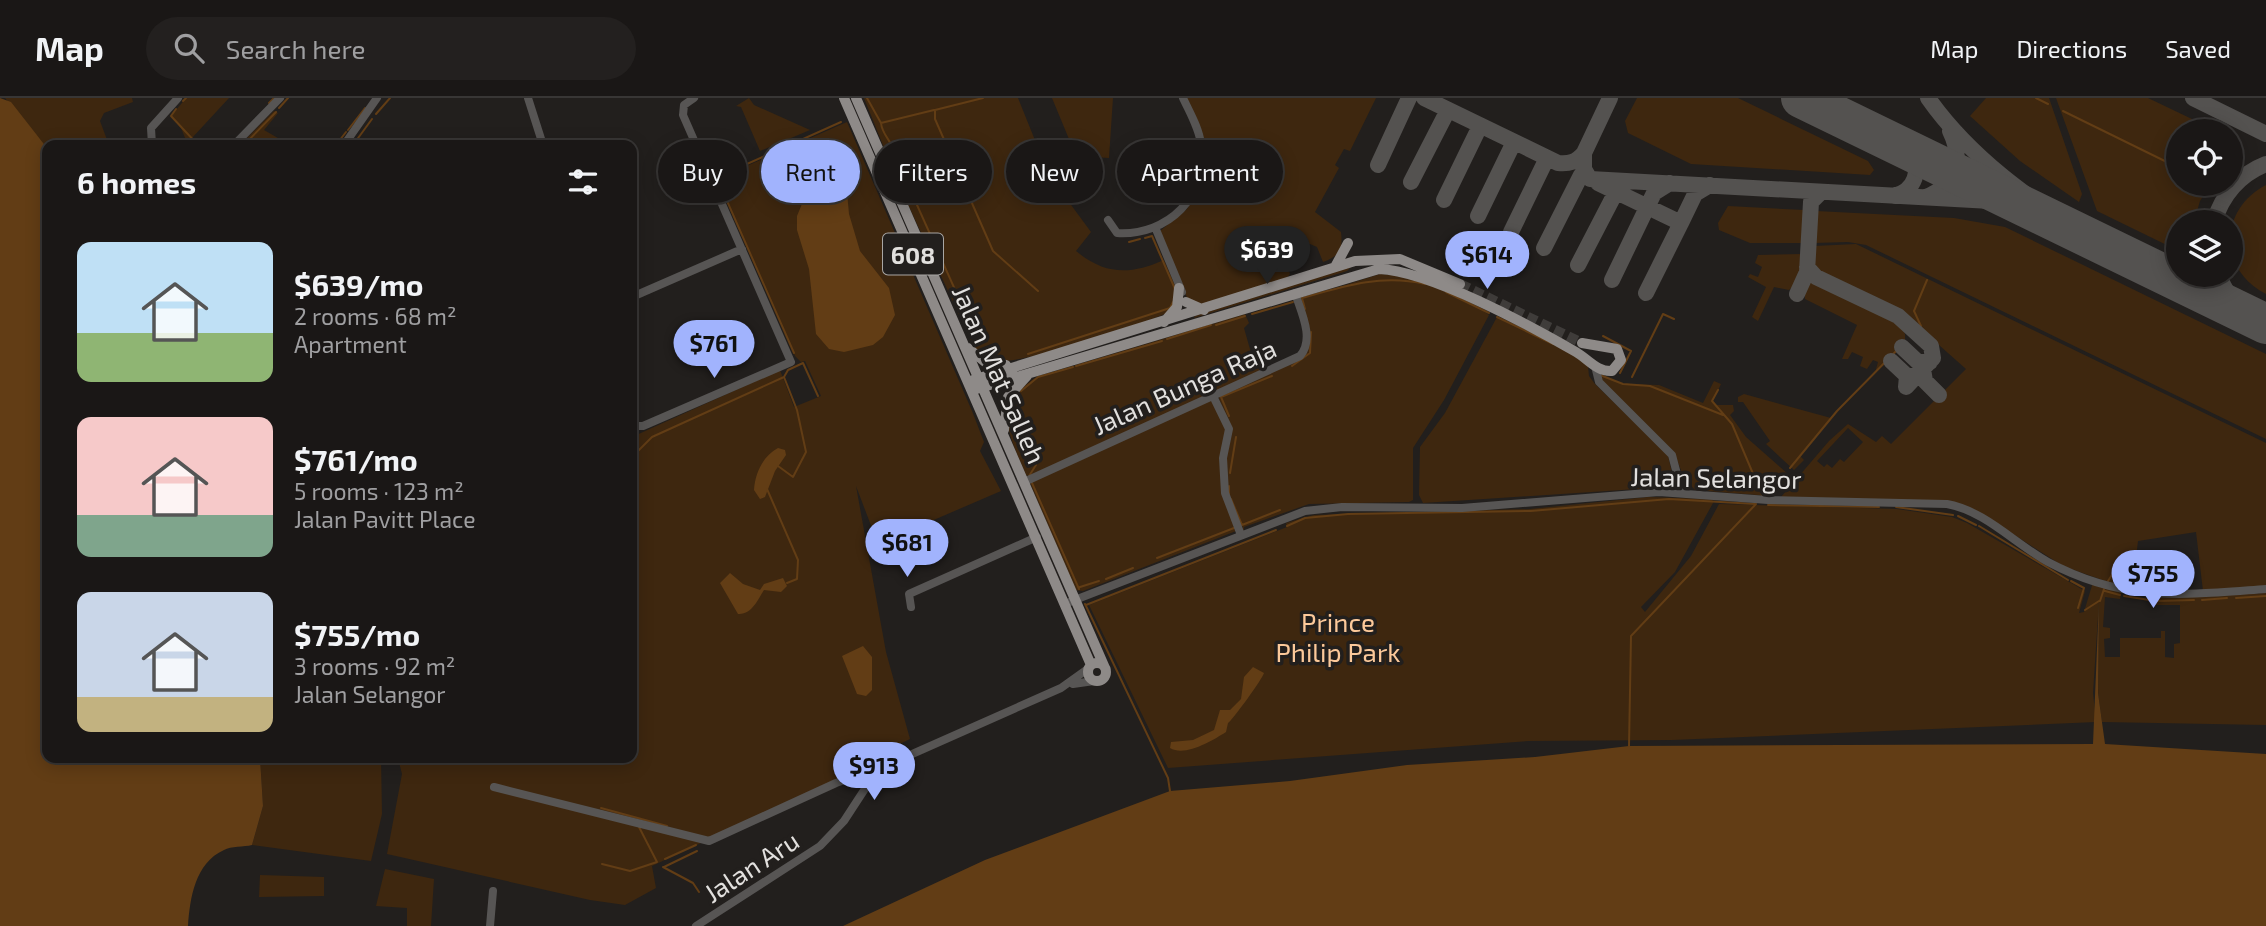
<!DOCTYPE html>
<html lang="en">
<head>
<meta charset="utf-8">
<style>
	body { margin:0; font-family:"Exo 2",sans-serif; background:#23201f; color:#f1f3f6; height:100vh; display:flex; flex-direction:column; font-size:26px; white-space:nowrap }
	* { box-sizing:border-box; margin:0 }
	p { font-size:23px; color:#9f9fa1 }
	.icon { flex:none; width:38px; height:38px; fill:none; stroke:currentColor; stroke-width:2; stroke-linecap:round; stroke-linejoin:round }
	.map { position:relative; flex:1; overflow:hidden }
	.sheet { position:absolute; left:42px; top:42px; width:595px; height:623px; display:flex; flex-direction:column; background:#1a1716; border-radius:14px; box-shadow:0 4px 18px #0003,0 0 0 2px #383635 }
	.sheet>* { flex:none }
	.banner { position:absolute; left:658px; top:42px; width:665px; height:63px; display:flex; gap:14px }
	.buttons { position:absolute; left:2166px; top:21px; display:grid; gap:14px }
	.buttons a { display:grid; place-items:center; width:77px; height:77px; border-radius:50%; background:#1a1716; box-shadow:0 4px 18px #0003,0 0 0 2px #383635; font-size:35px }
	.price { position:absolute; translate:-50% -60px; padding:0 16px; border-radius:24px; background:#a1b3fd; color:#111; font-size:23px; line-height:46px; filter:drop-shadow(0 2px 4px #0008) }
	.price::after { content:''; position:absolute; left:50%; top:42px; width:21px; height:16px; margin-left:-10px; background:inherit; clip-path:polygon(0 0,100% 0,50% 100%) }
	.price.selected { background:#222; color:#fff }
	ul { padding:0; list-style:none }
	li { display:flex; align-items:center; gap:21px; height:175px; padding:0 35px }
	li span { display:grid; place-items:center; flex:none; width:196px; height:140px; border-radius:14px; color:#555 }
	li>.icon { margin-inline-start:auto }
	span .icon { width:84px; height:84px; fill:#fffc; stroke-width:1 }
	li b { font-size:30px }
	h2 { display:flex; justify-content:space-between; align-items:center; height:84px; padding:0 35px; font-size:30px }
	.tag { padding:0 24px; border-radius:32px; background:#1a1716; box-shadow:0 4px 18px #0003,0 0 0 2px #383635; font-size:24px; line-height:63px }
	.tag.selected { background:#a1b3fd; color:#111 }
	header { display:flex; align-items:center; gap:42px; box-sizing:border-box; height:98px; padding:0 35px; background:#1a1716; border-bottom:2px solid #383635 }
	header strong { font-size:33px }
	nav { display:flex; gap:38px; margin-inline-start:auto; font-size:24px }
	.search { width:490px; height:63px; background:#23201f; display:flex; align-items:center; gap:18px; box-sizing:border-box; padding:0 24px; border-radius:38px; color:#9f9fa1; font-size:26px }
	.map>svg:first-child { display:block }
	.green { fill:#3e270f; fill-rule:evenodd }
	.water { fill:#623d15 }
	.lines { fill:none; stroke-linecap:round; stroke-linejoin:round }
	.stream { stroke:#623d15; stroke-width:2 }
	.taxiway { stroke:#545250; stroke-width:16 }
	.runway { stroke:#545250; stroke-width:40 }
	.major-tunnel { stroke:#3f3c3a; stroke-width:10; stroke-dasharray:10 5; stroke-linecap:butt }
	.minor { stroke:#575554; stroke-width:8 }
	.major { stroke:#8e8a88; stroke-width:10 }
	.labels { text-anchor:middle; dominant-baseline:central; stroke-width:7; stroke-linejoin:round; paint-order:stroke }
	.shield { fill:#221f1d; stroke:#a8a6a4; stroke-width:2 }
	.shield-label { font-size:24px; font-weight:bold; fill:#e2e0de }
	.street-label { font-size:26px; fill:#e2e0de; stroke:#221f1d }
	.park-label { font-size:26px; fill:#fcc99a; stroke:#221f1d }
</style>
</head>
<body>
<header>
<strong>Map</strong>
<div class="search"><svg class="icon" aria-label="search" viewBox="0 0 24 24"><circle cx="10" cy="10" r="6"/><path d="M15 15l6 6"/></svg>Search here</div>
<nav><a>Map</a><a>Directions</a><a>Saved</a></nav>
</header>
<div class="map">
<svg width="2266" height="828" viewBox="0 0 2266 828">
	<rect width="100%" height="100%" fill="#221f1d"/>
	<path class="green" d="M5,0H132L133,4L104,15L100,23L109,47H47V50Z
		M186,0H229L192,40L198,47H188L181,30L171,18Z
		M749,0L754,7L810,32L760,53L741,9L736,8Z
		M864,0H1018L1049,77L1091,134L1076,153C1105,177 1130,177 1164,162L1176,189L1171,213C1146,226 1010,272 988,262C981,260 977,253 973,247L899,87Z
		M1052,0H1113L1109,60L1076,58Z
		M1186,0H1376L1350,53L1344,51L1335,67L1339,70L1315,114L1341,134C1343,151 1340,158 1323,164L1317,149L1310,146L1289,155L1285,162L1290,176L1286,181L1200,208L1188,202L1160,133L1187,111L1194,100L1205,59Z
		M1637,0H1738L1868,63L1874,72L1870,77L1691,66L1628,35L1625,23Z
		M1986,0H2049L2082,96L2079,104L2020,63L1970,18Z
		M2056,0H2148L2217,33H2179V86H2211L2200,103L2194,124H2179V153L2097,113Z
		M274,13L278,15L264,32L290,47H240Z
		M847,24L972,313L984,344L980,353L1001,393L878,446L856,388L886,554L910,641L863,664L861,670L652,768L656,790L625,807L590,802L387,756L402,676L398,660H632V339L780,272L794,309L821,298L805,263L801,264L795,258L717,81Z
		M2266,87V196C2218,172 2219,111 2266,87Z
		M1728,108L1804,112L1803,145H1750L1719,132L1718,125Z
		M1816,113L1954,120L2005,129L2266,256V341L1866,147L1848,144L1814,145Z
		M1856,146L2266,345V488L2203,493L2196,434L2138,443L2136,460H2121L2120,481L2135,482L2134,488L2122,489L2063,468L1980,415L1954,404L1781,399L1829,343L1848,326L1876,344L1882,338L1891,346L1966,271L1904,216L1814,173V148ZM1848,330L1863,344L1844,364L1840,361L1832,370L1827,366L1824,369L1817,363Z
		M1802,156C1802,169 1800,184 1789,192L1774,189L1758,223L1752,219L1766,189L1748,179L1750,176L1758,179L1762,169L1755,165L1758,157Z
		M1352,168L1347,173L1194,220L1195,218Z
		M1380,176C1416,177 1460,196 1489,217L1444,302L1413,350V402L1409,404L1309,406L1244,429V433L1227,391L1226,363L1232,335L1218,298L1305,256L1301,201Z
		M1812,183L1899,226L1905,236V244L1875,275L1878,264L1873,262L1867,271L1860,268L1863,259L1852,254L1848,261H1842L1857,227L1805,201V188Z
		M1245,216L1249,225L1244,230L1255,269L1261,268L1262,272L1030,379L1026,377C1009,337 991,306 1037,279Z
		M1497,219L1569,254L1588,268L1589,278L1595,286L1668,357L1674,385L1667,389L1423,405L1419,397L1420,349L1445,315Z
		M1600,277L1623,286L1659,287L1703,305L1714,283L1721,286L1713,303L1716,307H1733L1734,313L1730,317L1746,339L1788,376V380L1770,398L1695,392L1684,380L1674,354L1602,284Z
		M1744,296L1831,320L1800,358L1804,362L1794,372L1766,346L1770,343L1743,304H1738V299Z
		M1211,302L1226,331L1221,358L1236,433L1083,493L1075,492L1030,385Z
		M1648,399L1712,401L1713,405L1675,474L1641,509L1645,514L1691,458L1719,406L1897,411L1952,419L1967,425L2085,493L2079,515L2084,514L2093,484L2121,495L2120,501L2105,499L2103,529L2110,530V540L2104,541L2105,559H2120V540H2161V533H2165V559L2174,560V546L2180,545V507H2154L2155,500L2266,495V627L2102,624L2098,595L2099,503L2093,595L2096,624L1672,642L1529,643L1168,670L1089,507L1287,429L1286,425L1314,417L1530,411Z
		M260,660H381L382,716L371,763L252,747L263,708Z
		M385,771L434,781L431,828H407V810L376,808Z
		M260,777L324,779V798L259,799Z"/>
	<path class="water" d="M0,0L11,4L47,50V660H260L263,708L252,747C244,749 231,748 224,752C195,765 190,800 188,828H0Z
		M826,85L834,86L847,94L849,116L860,153L889,190L895,217L883,239L873,247L844,254L829,251L816,236L809,171L797,132V118L804,101Z
		M778,350L785,352L786,357L775,373L765,399L760,401L754,392C755,375 763,358 778,350Z
		M730,475L743,486L760,492L764,486L783,480L787,488L781,494L764,492C758,501 752,517 738,516L720,485Z
		M2099,503L2098,595L2105,646L2266,656V828H843L985,762L1170,693L1290,683L1407,667L1535,659L1629,648L2093,646Z
		M863,548L872,559V592L866,598L857,596L842,558Z
		M1253,569L1264,575C1263,580 1232,623 1228,625L1226,634C1212,643 1185,659 1170,650L1171,644L1193,642L1214,632L1220,612H1230L1241,601L1244,579Z"/>
	<g class="lines">
		<path class="stream" d="M867,0L881,25L934,12
			M983,0L935,12V21L993,153L1038,193
			M2036,0L2048,6
			M183,3L186,0
			M269,5L274,0
			M279,10L288,0
			M176,11L171,18L198,47
			M2063,13L2179,70
			M376,16L390,0
			M881,25C882,38 894,44 895,58L970,225
			M348,32L365,10
			M244,47L276,14
			M336,47L346,34
			M353,47L372,21
			M708,60L712,70
			M716,78L794,255
			M718,79L841,24
			M1145,140L1152,138L1175,191
			M1129,144L1140,141
			M1446,194L1489,215
			M1305,211L1302,200C1344,188 1381,176 1425,186
			M1252,216L1293,204
			M1497,219L1553,246
			M1216,227L1245,218
			M1921,228L1914,213L1927,182
			M1603,238L1631,253L1620,275
			M1167,241L1211,227
			M1028,256L1170,210L1173,204
			M1076,268L1162,243
			M1292,268L1310,255L1311,234
			M1600,277L1623,286L1650,288L1723,317
			M1632,279L1663,216L1674,221
			M1718,292L1712,303L1732,326L1762,397L1785,377
			M1021,293L1038,279L1073,269
			M1011,307L1036,367L1029,378
			M1229,318L1221,299L1272,278
			M632,359L652,339L784,279L788,272L803,265L818,298
			M778,368L793,379L806,354L797,312L784,279
			M1790,370L1837,313L1905,244
			M1230,375L1236,339
			M1032,385L1079,491
			M1229,388V396
			M767,391L798,462L797,481L787,485
			M1231,401L1242,427L1280,412
			M1768,407L1879,409
			M1896,409L1953,417
			M1958,418L1976,427
			M1287,428L1305,420L1348,416L1531,413L1669,401L1755,406
			M1979,428L2068,482
			M1157,460L1234,430
			M1106,481L1133,470
			M2071,483L2084,490L2078,510
			M2108,483L2115,472
			M1080,489L1099,483
			M2105,493L2120,497
			M2124,498L2156,503L2194,502
			M2236,500L2266,498
			M2202,502L2227,500
			M2100,503L2104,491
			M1085,506L1168,680L1170,693
			M1086,507L1276,432
			M2085,512L2099,503
			M1629,648L1631,538L1756,406
			M601,710L667,728
			M665,761L696,747
			M602,766L630,773L657,764L639,729
			M663,769L693,785L699,794
			M664,769L697,753"/>
		<path class="taxiway" d="M1424,0L1558,65C1570,66 1576,64 1584,55L1610,0
			M1928,0C1970,60 2030,101 2090,141
			M2193,0L2266,36
			M1584,55V71L1590,81L1991,103L2049,121
			M1378,67L1409,0
			M1411,84L1448,12
			M1598,85L1681,125L1646,195
			M1894,98C1916,92 1921,72 1911,54
			M1926,99C1956,87 1964,62 1950,33
			M1444,102L1480,28
			M1478,118L1514,44
			M2214,124C2222,97 2240,76 2266,66
			M1681,125L1695,96L1710,87
			M1511,134L1547,60
			M1544,150L1581,77
			M1578,167L1620,86
			M1807,169L1816,179L1898,218L1931,248L1933,260L1906,289L1907,278
			M2218,177L2229,198L2251,219
			M1612,182L1654,95L1670,85
			M1797,196L1807,174L1811,104L1821,94
			M1902,249L1918,264H1930
			M1891,263L1907,278H1914
			M1923,271L1925,283L1939,297"/>
		<path class="runway" d="M1801,0L2266,226"/>
		<path class="major-tunnel" d="M1460,186L1582,245"/>
		<path class="minor" d="M528,0L543,47
			M152,47L151,30L178,0
			M234,47L280,0
			M344,47L377,0
			M1108,122L1117,135C1168,138 1209,98 1201,46C1199,30 1190,15 1183,0
			M1155,129L1182,194
			M632,199L742,151
			M1595,268L1599,284L1672,357L1682,395
			M1213,298L1229,331L1223,360L1225,395L1241,437
			M632,324L634,328H643L791,264L683,17L684,7L694,0
			M1024,384L1300,258C1315,241 1301,214 1295,195
			M1067,505L1305,413L1342,409L1462,410L1659,394L1768,402L1947,406C1985,413 2014,445 2048,464C2125,505 2183,497 2266,491
			M911,509L909,496L1037,439
			M1073,586L1094,583
			M494,689L709,743L836,685L867,674L876,675
			M490,828L493,793
			M696,828L820,748L844,723L874,677L883,669L1061,590L1089,570"/>
		<path class="major" d="M844,0L1091,567
			M856,0L1105,570
			M1335,169L1348,145
			M1186,204L1204,212
			M1164,224L1177,209L1179,190
			M968,250L985,264L1006,267
			M973,282L1355,163L1400,161L1460,186
			M973,292L1379,171C1430,173 1529,227 1576,254C1588,261 1597,274 1612,273L1621,262L1617,251L1582,245
			M1004,332L1008,299L1027,278
			M1088 574a9 9 0 1 1 18 0a9 9 0 1 1-18 0Z"/>
	</g>
	<g class="labels">
		<rect class="shield" x="883" y="135.5" width="60" height="41" rx="5"/>
		<g class="shield-label">
			<text x="913" y="156">608</text>
		</g>
		<g class="street-label">
			<text transform="translate(1000 276) rotate(66)">Jalan Mat Salleh</text>
			<text transform="translate(1184 288) rotate(-24)">Jalan Bunga Raja</text>
			<text transform="translate(1716 379) rotate(1)">Jalan Selangor</text>
			<text transform="translate(751 768) rotate(-33)">Jalan Aru</text>
		</g>
		<g class="park-label">
			<text x="1338" y="523">Prince<tspan x="1338" dy="30">Philip Park</tspan></text>
		</g>
	</g>
</svg>
<div class="buttons">
<a><svg class="icon" aria-label="locate" viewBox="0 0 24 24"><circle cx="12" cy="12" r="6"/><path d="M12 2v4M12 18v4M2 12h4M18 12h4"/></svg></a>
<a><svg class="icon" aria-label="layers" viewBox="0 0 24 24"><path d="M12 4l9 5-9 5-9-5zM3 14l9 5 9-5"/></svg></a>
</div>
<b class="price selected" style="left:1267px;top:188px">$639</b>
<b class="price" style="left:1487px;top:193px">$614</b>
<b class="price" style="left:714px;top:282px">$761</b>
<b class="price" style="left:907px;top:481px">$681</b>
<b class="price" style="left:2153px;top:512px">$755</b>
<b class="price" style="left:874px;top:704px">$913</b>
<div class="banner">
<a class="tag">Buy</a>
<a class="tag selected">Rent</a>
<a class="tag">Filters</a>
<a class="tag">New</a>
<a class="tag">Apartment</a>
</div>
<section class="sheet">
<h2>6 homes<svg class="icon" aria-label="filters" viewBox="0 0 24 24"><path d="M4 7h16M4 17h16"/><circle cx="9" cy="7" r="2"/><circle cx="15" cy="17" r="2"/></svg></h2>
<ul>
<li><span style="background:linear-gradient(#bfe0f5 65%,#8fb573 0)"><svg class="icon" aria-label="home" viewBox="0 0 24 24"><path d="M3 11l9-7 9 7M6 9v11h12V9"/></svg></span><div><b>$639/mo</b><p>2 rooms · 68 m²</p><p>Apartment</p></div></li>
<li><span style="background:linear-gradient(#f6c9c9 70%,#7fa58c 0)"><svg class="icon" aria-label="home" viewBox="0 0 24 24"><path d="M3 11l9-7 9 7M6 9v11h12V9"/></svg></span><div><b>$761/mo</b><p>5 rooms · 123 m²</p><p>Jalan Pavitt Place</p></div></li>
<li><span style="background:linear-gradient(#c9d6e8 75%,#c2b280 0)"><svg class="icon" aria-label="home" viewBox="0 0 24 24"><path d="M3 11l9-7 9 7M6 9v11h12V9"/></svg></span><div><b>$755/mo</b><p>3 rooms · 92 m²</p><p>Jalan Selangor</p></div></li>
</ul>
</section>
</div>
</body>
</html>
